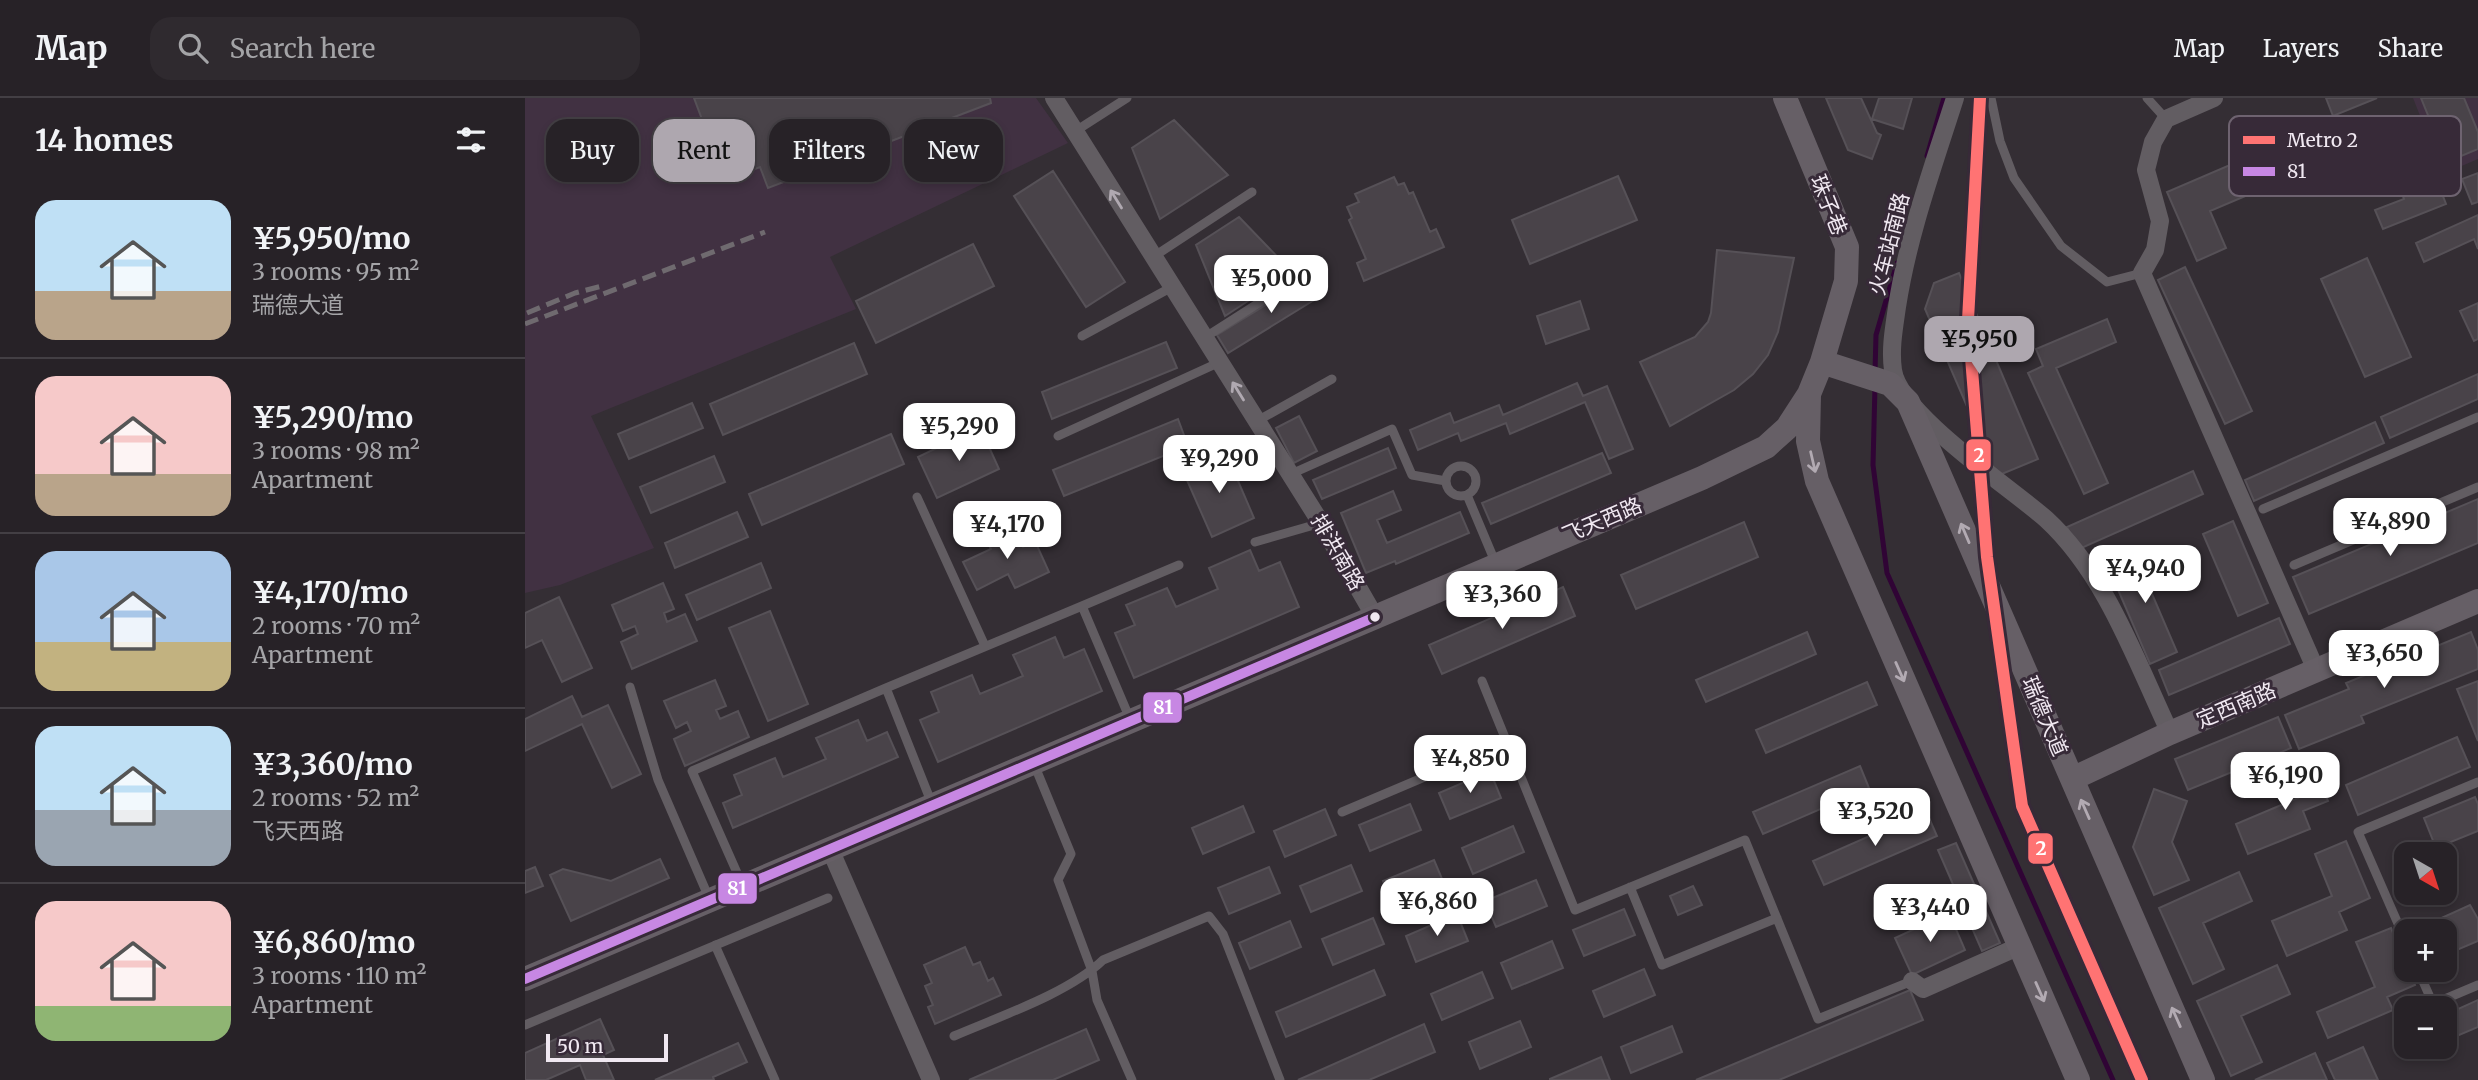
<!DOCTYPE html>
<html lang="en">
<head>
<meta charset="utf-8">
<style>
	body { margin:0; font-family:Merriweather,"Noto Sans SC",serif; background:#2f2a2f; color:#f1f3f6; height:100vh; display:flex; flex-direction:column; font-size:26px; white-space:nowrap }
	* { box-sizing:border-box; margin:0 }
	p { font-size:23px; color:#a4a4a7 }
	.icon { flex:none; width:38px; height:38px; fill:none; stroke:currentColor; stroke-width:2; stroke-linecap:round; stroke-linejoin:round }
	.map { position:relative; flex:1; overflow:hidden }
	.details { display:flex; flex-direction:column; background:#272227; width:525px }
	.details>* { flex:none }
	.top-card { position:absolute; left:21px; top:21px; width:665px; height:63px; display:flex; gap:14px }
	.needle { width:46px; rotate:141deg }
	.controls { position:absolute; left:1869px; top:744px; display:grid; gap:14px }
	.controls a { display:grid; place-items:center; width:63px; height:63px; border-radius:14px; background:#272227; box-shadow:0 4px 10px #0003,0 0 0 2px #433f44; font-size:35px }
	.scale { position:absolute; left:21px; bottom:18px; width:122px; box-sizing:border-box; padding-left:7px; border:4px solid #f0e8f1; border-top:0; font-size:19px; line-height:24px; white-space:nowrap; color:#f0e8f1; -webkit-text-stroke:5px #372a38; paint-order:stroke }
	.price { position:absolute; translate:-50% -60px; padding:0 16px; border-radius:14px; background:#fff; color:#222; font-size:23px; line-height:46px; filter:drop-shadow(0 2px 4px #0008) }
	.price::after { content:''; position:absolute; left:50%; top:42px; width:21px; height:16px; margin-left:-10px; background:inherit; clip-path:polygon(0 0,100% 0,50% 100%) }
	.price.active { background:#aea7af; color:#111 }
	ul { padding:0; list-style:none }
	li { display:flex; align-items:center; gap:21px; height:175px; padding:0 35px }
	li+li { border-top:2px solid #433f44 }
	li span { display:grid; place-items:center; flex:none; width:196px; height:140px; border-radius:21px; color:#555 }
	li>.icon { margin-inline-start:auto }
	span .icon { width:84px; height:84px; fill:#fffc; stroke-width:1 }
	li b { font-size:30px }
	h2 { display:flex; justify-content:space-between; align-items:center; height:84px; padding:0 35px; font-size:30px }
	.pill { padding:0 24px; border-radius:21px; background:#272227; box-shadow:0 4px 10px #0003,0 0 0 2px #433f44; font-size:24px; line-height:63px }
	.pill.active { background:#aea7af; color:#111 }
	header { display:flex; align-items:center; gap:42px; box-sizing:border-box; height:98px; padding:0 35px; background:#272227; border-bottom:2px solid #433f44 }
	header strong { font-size:33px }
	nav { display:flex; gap:38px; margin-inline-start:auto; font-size:24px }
	.search { width:490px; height:63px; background:#2f2a2f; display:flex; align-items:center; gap:18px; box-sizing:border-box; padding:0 24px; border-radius:21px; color:#a4a4a7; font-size:26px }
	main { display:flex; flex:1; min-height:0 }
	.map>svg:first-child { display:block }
	.built { fill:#413142 }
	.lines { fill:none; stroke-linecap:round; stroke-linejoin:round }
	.stream { stroke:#300435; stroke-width:5 }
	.building { fill:#494349; stroke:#565157; stroke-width:2 }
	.lane { stroke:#625d62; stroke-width:9 }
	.street { stroke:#625d62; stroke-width:18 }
	.secondary { stroke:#665f66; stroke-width:24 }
	.rail { stroke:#6f6a6f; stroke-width:5; stroke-dasharray:14 7; stroke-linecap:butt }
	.bus-1-casing { stroke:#372a38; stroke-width:16 }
	.bus-1 { stroke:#c787e3; stroke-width:10 }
	.metro-1-casing { stroke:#372a38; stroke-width:18 }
	.metro-1 { stroke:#ff7373; stroke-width:12 }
	.oneway { stroke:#b0a9b1 }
	.oneway2 { stroke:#b2aab2 }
	.bus-dot { fill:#f0e8f1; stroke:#372a38; stroke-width:2.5 }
	.labels { text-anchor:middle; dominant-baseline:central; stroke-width:6; stroke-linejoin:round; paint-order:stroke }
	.street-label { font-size:21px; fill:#f0e8f1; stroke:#372a38 }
	.key { fill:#372a38; stroke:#6e6370; stroke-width:2 }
	.key-label { font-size:19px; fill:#f0e8f1 }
	.line-badge { stroke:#372a38; stroke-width:2.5 }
	.badge-label { font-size:19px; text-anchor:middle; font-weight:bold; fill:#fff }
</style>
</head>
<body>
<header>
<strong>Map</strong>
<div class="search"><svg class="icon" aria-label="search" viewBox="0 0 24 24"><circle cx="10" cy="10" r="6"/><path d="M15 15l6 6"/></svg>Search here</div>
<nav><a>Map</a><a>Layers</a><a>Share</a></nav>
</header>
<main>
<section class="details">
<h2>14 homes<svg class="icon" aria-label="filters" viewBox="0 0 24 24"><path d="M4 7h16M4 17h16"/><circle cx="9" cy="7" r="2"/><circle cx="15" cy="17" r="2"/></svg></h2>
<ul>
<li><span style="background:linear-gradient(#bfe0f5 65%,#b9a48a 0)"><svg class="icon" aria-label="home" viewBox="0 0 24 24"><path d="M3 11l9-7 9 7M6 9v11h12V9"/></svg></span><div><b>¥5,950/mo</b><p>3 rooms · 95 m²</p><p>瑞德大道</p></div></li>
<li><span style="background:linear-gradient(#f6c9c9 70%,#b9a48a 0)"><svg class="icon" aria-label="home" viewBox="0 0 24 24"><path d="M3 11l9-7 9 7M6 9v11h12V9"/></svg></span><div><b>¥5,290/mo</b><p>3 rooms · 98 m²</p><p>Apartment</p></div></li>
<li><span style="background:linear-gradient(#a9c7e8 65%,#c2b280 0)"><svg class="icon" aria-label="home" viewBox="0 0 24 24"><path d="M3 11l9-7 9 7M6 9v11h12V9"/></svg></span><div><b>¥4,170/mo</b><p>2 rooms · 70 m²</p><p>Apartment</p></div></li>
<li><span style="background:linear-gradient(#bfe0f5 60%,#9aa5b1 0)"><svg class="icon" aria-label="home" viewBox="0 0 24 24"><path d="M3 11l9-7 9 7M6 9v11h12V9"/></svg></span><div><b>¥3,360/mo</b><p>2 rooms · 52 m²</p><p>飞天西路</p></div></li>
<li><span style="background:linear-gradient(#f6c9c9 75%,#8fb573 0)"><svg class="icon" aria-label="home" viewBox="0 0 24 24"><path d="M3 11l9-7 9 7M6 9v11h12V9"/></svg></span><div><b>¥6,860/mo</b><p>3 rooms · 110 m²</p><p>Apartment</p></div></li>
</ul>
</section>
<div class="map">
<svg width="1953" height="982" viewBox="0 0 1953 982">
	<rect width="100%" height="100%" fill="#342e34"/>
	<path class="built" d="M0,0H511L543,45L305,159L331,211L66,318L129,450L35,487L0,495Z
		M1888,0H1953V61L1918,76Z"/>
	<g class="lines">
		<path class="stream" d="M1402,58L1419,0
			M1350,274L1351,237L1372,165
			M1350,288L1348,367L1362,475L1588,982"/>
	</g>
	<path class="building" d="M169,0H465L466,5L243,90L235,69L215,77L211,66L196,72Z
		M1301,0H1336L1352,35L1356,37L1347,61L1323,52Z
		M1354,0H1387L1378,31L1347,21Z
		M1801,0H1852L1808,18Z
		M1896,0H1939L1953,34V51L1922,64Z
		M649,22L703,77L635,121L607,50Z
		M1796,28L1810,60L1685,113L1701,150L1672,163L1642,94Z
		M1900,52L1921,106L1858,131L1850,112L1879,101L1865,66Z
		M528,73L600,184L561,209L489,98Z
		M1953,75V104L1947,106L1937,81Z
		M1093,78L1112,122L1005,166L987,122Z
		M869,79L873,87L879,85L884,96L888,94L905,134L911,131L919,149L839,183L832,165L841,161L824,122L827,120L822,109L834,104L830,96Z
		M1953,117V151L1949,141L1899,164L1891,145Z
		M714,119L767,174L700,218L671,147Z
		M448,146L469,188L351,245L331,203Z
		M1192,152L1269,160L1253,234L1243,257L1228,276L1209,292L1145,328L1115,264L1170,239L1183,224L1186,215Z
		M1842,160L1886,259L1840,279L1796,181Z
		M1660,169L1727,313L1700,326L1633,182Z
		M1434,175L1513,361L1472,378L1400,211L1409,185Z
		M788,178L799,196L703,255L692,237Z
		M1055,203L1064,231L1021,246L1012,218Z
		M1953,205V241L1949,243L1935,213Z
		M1582,221L1591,244L1531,270L1583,385L1559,396L1503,275L1518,268L1511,251Z
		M641,244L652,270L527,321L517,294Z
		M329,245L342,276L198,337L185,306Z
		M1953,276V301L1865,340L1856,319Z
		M1052,285L1058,298L1082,288L1108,351L1084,361L1060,304L985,336L981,325L936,343L933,335L893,352L885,332L925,315L929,325L974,307L978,317Z
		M167,305L178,330L104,361L93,336Z
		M774,318L792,353L769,365L751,330Z
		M653,321L663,348L539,398L528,372Z
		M1850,324L1859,345L1729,403L1720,382Z
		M455,329L474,371L412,400L393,359Z
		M366,336L379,366L237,427L224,396Z
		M863,350L871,370L797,401L788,382Z
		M701,355L729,420L687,439L658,373Z
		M1077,355L1086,375L966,426L957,405Z
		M189,358L200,384L126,415L115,389Z
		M1668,373L1678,396L1552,452L1542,429Z
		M868,393L876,412L852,422L862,445L935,414L944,435L871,466L870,463L841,475L816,415Z
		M1953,401V445L1784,516L1768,479Z
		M212,414L223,439L150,470L140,445Z
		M1708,423L1743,505L1713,518L1678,436Z
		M1219,424L1233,459L1111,511L1096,477Z
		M488,428L498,449L510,443L524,474L490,490L483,476L452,492L438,464L466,451L461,441Z
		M725,452L734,473L755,464L774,509L609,580L590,535L610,527L601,507L642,490L651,509L693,491L684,470Z
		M1633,453L1642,473L1621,482L1652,554L1625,566L1585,473Z
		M236,465L246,490L172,522L161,497Z
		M138,485L149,511L139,515L142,524L160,516L172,543L107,571L96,544L113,536L110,528L98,533L87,507Z
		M1038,489L1050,518L917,576L904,547Z
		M34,499L67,570L37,584L17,542L0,550V515Z
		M245,513L283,606L243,623L204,530Z
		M1754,520L1765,546L1644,597L1634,572Z
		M1282,534L1291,556L1181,604L1171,582Z
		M1946,534L1953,552V571L1836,618L1839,625L1774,651L1760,617L1824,591L1821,585Z
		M530,539L539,560L559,551L577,593L413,664L395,622L414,614L406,594L447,577L455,596L498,578L488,557Z
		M190,582L201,608L191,612L195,621L213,613L224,639L160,668L149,641L166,633L162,624L151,630L139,603Z
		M1953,583V643L1932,591Z
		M1342,584L1352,607L1241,655L1231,632Z
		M47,598L57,619L83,607L116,676L87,690L57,626L0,653V621Z
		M1753,619L1766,650L1663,692L1650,661Z
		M333,622L342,643L362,634L373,659L208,730L198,705L217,697L209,677L250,660L258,679L301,661L291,640Z
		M1932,639L1945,669L1833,717L1821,687Z
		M1786,661L1803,703L1778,713L1785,731L1723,756L1711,726L1773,700L1761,671Z
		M1335,668L1344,690L1238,736L1228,714Z
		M965,673L976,700L925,721L914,695Z
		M1629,691L1662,703L1647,744L1664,782L1629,797L1608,749Z
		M1950,699L1953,706V733L1911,750L1899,720Z
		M885,706L896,732L845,753L834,727Z
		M718,708L729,734L678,756L667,730Z
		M800,711L811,737L760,759L749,733Z
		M1401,713L1412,738L1299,787L1288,763Z
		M988,728L999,754L948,776L937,750Z
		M1821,743L1845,800L1814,814L1822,832L1762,858L1747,823L1807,798L1790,756Z
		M1431,745L1475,845L1457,853L1413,752Z
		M135,761L144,780L46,823L25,777L38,771L86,783Z
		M909,762L920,788L869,809L858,783Z
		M826,767L837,793L786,814L775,788Z
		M10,769L18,788L0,795V773Z
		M744,769L755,795L704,816L693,790Z
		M1714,774L1727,803L1678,825L1699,871L1668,886L1634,810Z
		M1011,782L1022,808L971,829L960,803Z
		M1168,788L1177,807L1153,817L1145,798Z
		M1945,807L1953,821V843L1920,857V833H1888Z
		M1099,811L1110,837L1059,858L1048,832Z
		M1424,815L1440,852L1387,877L1370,840Z
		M932,816L943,843L891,864L881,838Z
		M848,820L859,846L808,867L797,841Z
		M765,823L776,849L725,871L714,845Z
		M1866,830L1881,866V872H1884L1890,887L1862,899L1868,912L1803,940L1792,914L1850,889L1831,844Z
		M1027,843L1038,870L987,891L976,865Z
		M440,849L448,867L455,864L463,883L468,880L476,897L410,926L403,909L408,907L400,888L407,885L399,867Z
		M1752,867L1765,896L1716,918L1737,964L1706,978L1672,903Z
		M1119,871L1130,897L1079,919L1068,893Z
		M849,872L860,897L761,939L751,914Z
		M957,874L968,900L917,922L906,896Z
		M1385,892L1398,922L1254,982H1171Z
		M1953,902V929L1920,943V917Z
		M75,921L89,952L78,957L89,982H61L55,967L21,982H0V955Z
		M995,923L1006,949L955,971L944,944Z
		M899,926L910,954L844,982H773Z
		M1147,928L1157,954L1106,975L1096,949Z
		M561,931L574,962L528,982H444Z
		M1881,934V948H1908L1881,960L1871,938Z
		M213,945L222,964L188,979L189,982H130Z
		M1838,949L1853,982H1810L1802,965Z
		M1790,955L1802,982H1730L1741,977Z
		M1076,959L1085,982H1025V981Z"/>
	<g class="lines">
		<path class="lane" d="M1466,0L1475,43L1489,80L1536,148L1582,184L1617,175
			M1622,0L1641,21
			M549,34L602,0
			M628,159L727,94
			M557,238L647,189
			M679,240L781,175
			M732,323L807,281
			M533,338L695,264
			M921 383a15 15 0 1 1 30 0a15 15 0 1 1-30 0Z
			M766,376L867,331L887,377L921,383
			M942,397L971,466
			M392,399L460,548
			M1738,411L1953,319
			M730,444L796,425
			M1769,467L1953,389
			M957,583L1050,812L1220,742L1293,921L1387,883
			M105,589L133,682L184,800
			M605,621L557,508L654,467
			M509,666L546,756L533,782L567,873L572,902L607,982
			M407,706L361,590L557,508
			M817,714L982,644
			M217,786L167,673L361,590
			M1105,789L1137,867L1252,820
			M1881,844L1833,734L1953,684
			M190,847L250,982
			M1893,872L1908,906L1953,887
			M0,927L303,800
			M429,938C473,919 544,895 578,862L684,818L698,836L755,982"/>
		<path class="street" d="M529,0L796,425L850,519
			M1430,0C1408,69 1383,137 1372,209C1369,230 1365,251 1368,272C1374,316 1486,390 1521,421C1581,476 1611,563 1645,635
			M1689,0L1641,21L1628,44L1621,72L1635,123L1630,152L1617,175L1791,572
			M305,751L406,982
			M1387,883L1398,891L1495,848"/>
		<path class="secondary" d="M1297,264L1365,286L1383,304L1678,982
			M1284,297L1283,343L1292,383L1553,982
			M1547,681L1645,635L1953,503
			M0,881L1177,380L1241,349L1262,330L1284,296L1297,264L1321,183L1322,149L1260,0"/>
		<path class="rail" d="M2,215L50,195L81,187
			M0,226L240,134"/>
		<g class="bus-1-casing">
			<path id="bus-1" d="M0,881L850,519"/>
		</g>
		<use href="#bus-1" class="bus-1"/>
		<g class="metro-1-casing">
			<path id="metro-1" d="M1455,0L1443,222L1462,459L1497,708L1617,982"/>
		</g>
		<use href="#metro-1" class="metro-1"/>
	</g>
	<defs><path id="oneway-shaft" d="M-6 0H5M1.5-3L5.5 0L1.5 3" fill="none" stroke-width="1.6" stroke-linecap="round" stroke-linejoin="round" transform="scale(1.75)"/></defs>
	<g class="oneway">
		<use href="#oneway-shaft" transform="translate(591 101) rotate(-122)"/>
		<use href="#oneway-shaft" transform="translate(713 293) rotate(-122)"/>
	</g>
	<g class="oneway2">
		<use href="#oneway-shaft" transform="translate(1288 364) rotate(77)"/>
		<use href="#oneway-shaft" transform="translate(1440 435) rotate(-113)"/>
		<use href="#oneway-shaft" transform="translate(1375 574) rotate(66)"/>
		<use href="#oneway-shaft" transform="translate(1560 711) rotate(-114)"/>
		<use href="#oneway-shaft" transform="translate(1515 894) rotate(66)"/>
		<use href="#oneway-shaft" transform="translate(1651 919) rotate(-114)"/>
	</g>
	<circle class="bus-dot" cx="850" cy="519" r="6"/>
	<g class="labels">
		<g class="street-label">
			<text transform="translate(1304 107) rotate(68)">珠子巷</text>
			<text transform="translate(1364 146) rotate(-76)">火车站南路</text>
			<text transform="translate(1077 422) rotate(-23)">飞天西路</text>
			<text transform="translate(813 454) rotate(60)">排洪南路</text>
			<text transform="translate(1711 607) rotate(-23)">定西南路</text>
			<text transform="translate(1520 618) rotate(67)">瑞德大道</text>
		</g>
	</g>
	<rect x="1704" y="18" width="232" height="80" rx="10" class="key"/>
	<rect x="1718" y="38" width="32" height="8" fill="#ff7373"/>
	<rect x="1718" y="69" width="32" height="9" fill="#c787e3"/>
	<g class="key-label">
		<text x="1762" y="49">Metro 2</text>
		<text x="1762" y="80">81</text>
	</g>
	<g class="line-badge">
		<rect x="1440" y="340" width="27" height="34" rx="7" fill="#ff7373"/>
		<rect x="617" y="593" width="41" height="33" rx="7" fill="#c787e3"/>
		<rect x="1502" y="734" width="27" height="33" rx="7" fill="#ff7373"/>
		<rect x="192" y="774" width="41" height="33" rx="7" fill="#c787e3"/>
	</g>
	<g class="badge-label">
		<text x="1454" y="364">2</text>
		<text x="638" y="616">81</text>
		<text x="1516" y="757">2</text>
		<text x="212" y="797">81</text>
	</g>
</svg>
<div class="controls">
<a><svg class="needle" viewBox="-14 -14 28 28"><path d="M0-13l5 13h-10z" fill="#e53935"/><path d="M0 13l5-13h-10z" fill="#a4a4a7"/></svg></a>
<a>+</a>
<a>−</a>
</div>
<div class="scale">50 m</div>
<b class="price" style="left:746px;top:217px">¥5,000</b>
<b class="price active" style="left:1454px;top:278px">¥5,950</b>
<b class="price" style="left:434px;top:365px">¥5,290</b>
<b class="price" style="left:694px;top:397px">¥9,290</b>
<b class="price" style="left:1865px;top:460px">¥4,890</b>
<b class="price" style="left:482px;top:463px">¥4,170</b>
<b class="price" style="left:1620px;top:507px">¥4,940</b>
<b class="price" style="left:977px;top:533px">¥3,360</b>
<b class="price" style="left:1859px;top:592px">¥3,650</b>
<b class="price" style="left:945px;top:697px">¥4,850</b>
<b class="price" style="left:1760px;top:714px">¥6,190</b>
<b class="price" style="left:1350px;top:750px">¥3,520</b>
<b class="price" style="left:912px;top:840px">¥6,860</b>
<b class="price" style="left:1405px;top:846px">¥3,440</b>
<div class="top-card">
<a class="pill">Buy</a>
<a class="pill active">Rent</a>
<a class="pill">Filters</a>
<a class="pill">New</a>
</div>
</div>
</main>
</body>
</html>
